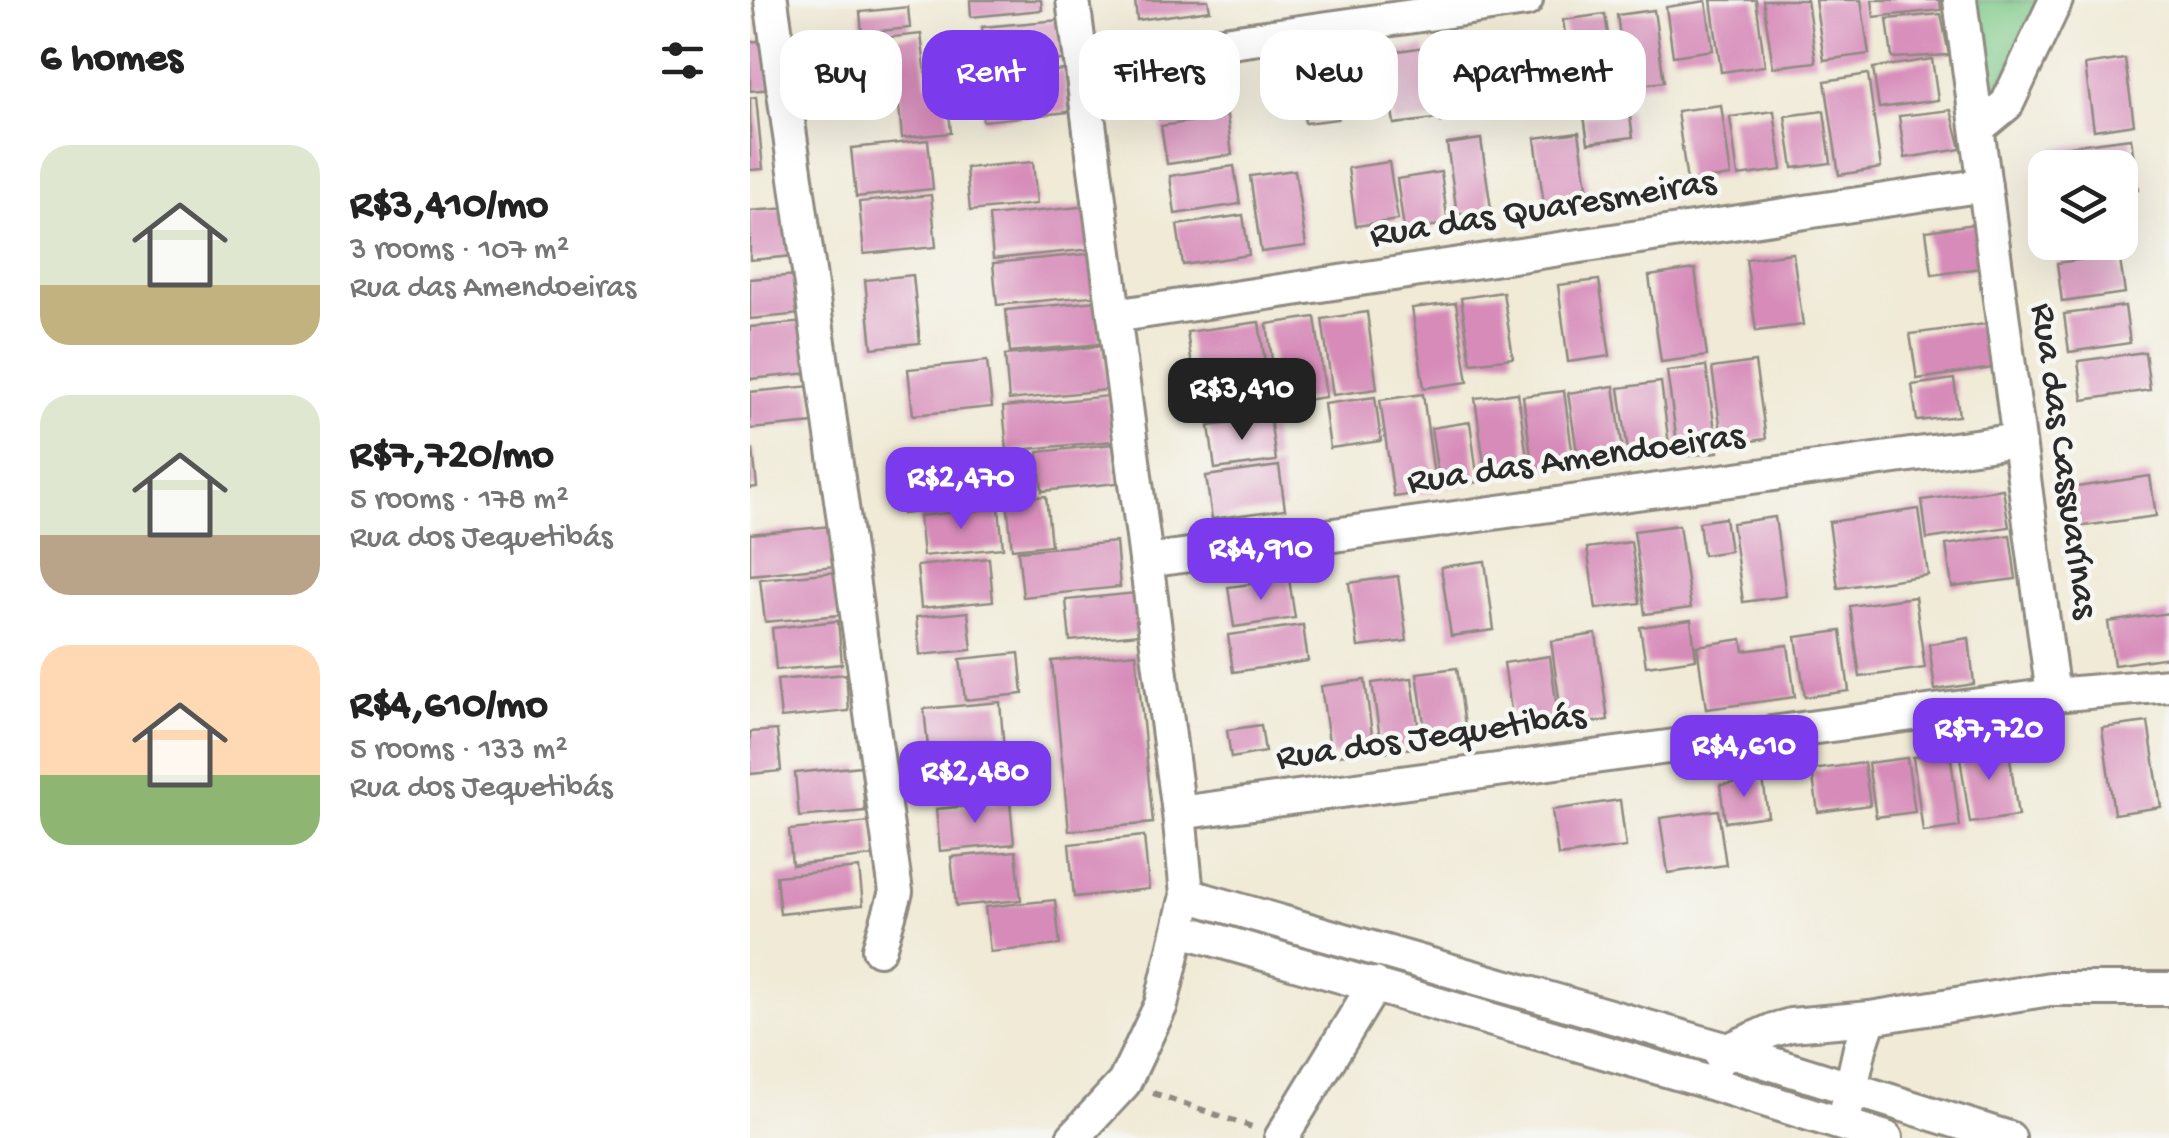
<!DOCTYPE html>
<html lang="en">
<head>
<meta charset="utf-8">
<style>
	body { margin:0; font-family:"Gochi Hand",sans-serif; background:#f2f2f2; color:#222; height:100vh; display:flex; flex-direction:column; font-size:38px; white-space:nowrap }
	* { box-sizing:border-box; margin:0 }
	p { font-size:32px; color:#767676 }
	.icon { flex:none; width:55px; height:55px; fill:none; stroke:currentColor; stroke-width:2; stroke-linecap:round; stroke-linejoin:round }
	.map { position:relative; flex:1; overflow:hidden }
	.drawer { display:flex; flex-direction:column; background:#fff; width:750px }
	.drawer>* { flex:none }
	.guide { position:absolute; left:30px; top:30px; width:950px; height:90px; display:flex; gap:20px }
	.buttons { position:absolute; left:1278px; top:150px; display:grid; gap:20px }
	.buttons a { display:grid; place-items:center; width:110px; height:110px; border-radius:20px; background:#fff; box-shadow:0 10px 40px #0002; font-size:50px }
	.price { position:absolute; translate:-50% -85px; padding:0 22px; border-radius:20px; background:#7c3aed; color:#fff; font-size:32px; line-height:65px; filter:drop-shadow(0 2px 5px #0008) }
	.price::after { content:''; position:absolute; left:50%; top:60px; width:30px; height:22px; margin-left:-15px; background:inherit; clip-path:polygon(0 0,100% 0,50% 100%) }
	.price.on { background:#222; color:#fff }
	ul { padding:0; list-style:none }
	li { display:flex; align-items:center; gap:30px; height:250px; padding:0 40px }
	li span { display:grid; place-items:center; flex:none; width:280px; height:200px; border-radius:30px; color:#555 }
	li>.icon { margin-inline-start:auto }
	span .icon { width:120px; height:120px; fill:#fffc; stroke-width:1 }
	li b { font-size:42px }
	h2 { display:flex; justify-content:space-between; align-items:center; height:120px; padding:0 40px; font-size:42px }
	.chip { padding:0 35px; border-radius:30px; background:#fff; box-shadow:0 10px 40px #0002; font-size:35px; line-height:90px }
	.chip.on { background:#7c3aed; color:#fff }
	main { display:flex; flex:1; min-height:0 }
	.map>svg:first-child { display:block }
	.green { fill:#7bc786; stroke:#537958; stroke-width:2.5 }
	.building { fill:#d78bb9 }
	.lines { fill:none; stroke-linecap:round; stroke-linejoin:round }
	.minor-casing { stroke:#8e8a80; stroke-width:38 }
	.path { stroke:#8e8a80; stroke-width:6; stroke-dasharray:8 8; stroke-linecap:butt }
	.minor { stroke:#fff; stroke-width:32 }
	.labels { text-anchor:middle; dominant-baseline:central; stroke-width:9; stroke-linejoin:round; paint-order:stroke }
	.street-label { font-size:38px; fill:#2b2b2b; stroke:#f6f6f2 }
</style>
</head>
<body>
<main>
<section class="drawer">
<h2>6 homes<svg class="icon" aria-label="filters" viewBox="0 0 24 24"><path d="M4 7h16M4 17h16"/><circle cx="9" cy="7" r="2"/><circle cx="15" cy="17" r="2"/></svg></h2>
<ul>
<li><span style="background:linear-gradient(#dfe7d0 70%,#c2b280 0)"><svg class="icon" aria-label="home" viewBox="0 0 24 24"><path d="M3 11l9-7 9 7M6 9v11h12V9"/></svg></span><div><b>R$3,410/mo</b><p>3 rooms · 107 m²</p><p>Rua das Amendoeiras</p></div></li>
<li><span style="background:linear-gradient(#dfe7d0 70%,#b9a48a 0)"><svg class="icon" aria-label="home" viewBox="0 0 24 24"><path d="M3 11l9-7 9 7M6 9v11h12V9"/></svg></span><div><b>R$7,720/mo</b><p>5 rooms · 178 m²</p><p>Rua dos Jequetibás</p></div></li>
<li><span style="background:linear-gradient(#ffd9b3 65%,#8fb573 0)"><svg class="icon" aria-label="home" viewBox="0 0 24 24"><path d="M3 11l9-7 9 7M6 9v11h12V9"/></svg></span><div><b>R$4,610/mo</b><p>5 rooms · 133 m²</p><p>Rua dos Jequetibás</p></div></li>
</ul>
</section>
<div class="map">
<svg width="1419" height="1138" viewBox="0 0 1419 1138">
	<rect width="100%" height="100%" fill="#f6f6f2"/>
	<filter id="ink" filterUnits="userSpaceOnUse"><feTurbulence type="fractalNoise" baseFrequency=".01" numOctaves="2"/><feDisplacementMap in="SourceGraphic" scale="20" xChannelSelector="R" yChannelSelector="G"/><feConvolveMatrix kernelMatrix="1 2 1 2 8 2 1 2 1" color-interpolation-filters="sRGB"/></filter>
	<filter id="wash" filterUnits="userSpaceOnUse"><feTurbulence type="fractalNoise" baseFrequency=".0048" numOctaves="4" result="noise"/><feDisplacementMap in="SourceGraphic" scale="40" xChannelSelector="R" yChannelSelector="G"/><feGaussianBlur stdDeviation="2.25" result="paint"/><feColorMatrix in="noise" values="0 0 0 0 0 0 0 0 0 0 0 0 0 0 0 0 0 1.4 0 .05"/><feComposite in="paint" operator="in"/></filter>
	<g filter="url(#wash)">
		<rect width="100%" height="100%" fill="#f0ead6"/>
		<path class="green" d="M1221,0H1297L1235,111Z"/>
		<g id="blocks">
			<path class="building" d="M220,0H291L292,10L221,17Z
				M385,0H458L460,10L387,20Z
				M961,0H1006L1015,66L971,72Z
				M1013,0H1057L1066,62L1023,67Z
				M1065,0H1111L1119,54L1074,60Z
				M1122,0H1190L1191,10L1124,17Z
				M956,1L963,50L923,56L916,7Z
				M158,7L160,28L112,33L110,12Z
				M904,10L914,82L877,87L867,15Z
				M855,14L866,89L824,95L813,20Z
				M1191,14L1199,55L1142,58L1137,19Z
				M309,20L313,60L236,68L232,27Z
				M171,34L177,84L196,82L201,133L152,138L147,85L89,91L84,43Z
				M16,40L21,89L0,91V42Z
				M724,43L735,116L691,122L680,49Z
				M675,47L685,119L644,124L634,53Z
				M1182,59L1188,100L1129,108L1123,68Z
				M1375,59L1384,124L1344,130L1335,65Z
				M580,62L588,119L555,123L547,66Z
				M315,70L319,112L233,121L228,78Z
				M472,71L478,108L409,119L403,81Z
				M1118,74L1131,168L1089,175L1075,81Z
				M6,97L13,169L0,170V98Z
				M971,105L981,176L937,182L927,111Z
				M879,110L883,137L838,143L834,116Z
				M1201,110L1211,149L1155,158L1149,116Z
				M1024,111L1032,170L988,176L980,117Z
				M1074,111L1081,163L1043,168L1035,116Z
				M477,116L482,155L417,164L411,126Z
				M829,132L839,200L794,206L785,138Z
				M1381,138L1388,190L1370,193V168H1306L1303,148Z
				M731,139L741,209L707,214L697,144Z
				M178,140L183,189L106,197L101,148Z
				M283,162L287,204L220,211L216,168Z
				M639,162L648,220L606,226L598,168Z
				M484,166L490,204L425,214L420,176Z
				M545,170L556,246L511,252L500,176Z
				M691,172L698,224L654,230L647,179Z
				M181,195L186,247L114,254L109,202Z
				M1374,196L1381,241L1370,242V197Z
				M339,206L343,249L243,259L239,216Z
				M38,208L43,256L0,260V211Z
				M493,215L499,255L433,265L427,225Z
				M1238,222L1244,266L1182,275L1176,231Z
				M1305,242H1352V245L1306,251Z
				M347,253L352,295L247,305L243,263Z
				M1043,253L1053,325L1006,331L996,259Z
				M1369,254L1375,293L1312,302L1307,263Z
				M945,269L957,356L911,362L899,276Z
				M47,275L51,314L0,319V279Z
				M163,275L170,343L122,348L115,280Z
				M849,280L860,356L818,362L808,285Z
				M753,292L763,358L721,363L711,298Z
				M347,301L351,344L260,352L256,310Z
				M706,303L718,382L674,388L662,308Z
				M1375,306L1380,343L1319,352L1314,314Z
				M617,312L627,389L583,395L572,319Z
				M565,317L576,397L528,404L517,324Z
				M55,322L60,373L0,379V327Z
				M509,322L515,363L443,373L437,332Z
				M1236,324L1243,368L1167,379L1160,334Z
				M353,346L357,390L259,400L255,355Z
				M1395,352L1400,390L1333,400L1328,361Z
				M237,361L242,407L163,415L158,369Z
				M1005,362L1016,439L973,445L962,368Z
				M956,366L968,452L929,457L917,371Z
				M516,368L522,411L449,421L443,378Z
				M1204,379L1209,416L1167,421L1162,385Z
				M911,382L919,445L878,451L869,388Z
				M60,386L64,423L0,429V392Z
				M864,386L874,459L829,466L818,393Z
				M814,391L824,465L783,470L773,396Z
				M768,393L778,465L735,471L725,398Z
				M673,394L686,491L644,497L630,400Z
				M358,396L363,441L257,451L253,407Z
				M625,397L631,441L580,448L574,404Z
				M520,418L526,461L465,469L459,426Z
				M720,422L728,482L690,488L681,428Z
				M363,444L367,483L292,491L288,452Z
				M0,450H3L7,487L0,488Z
				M240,463L244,505L152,514L148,472Z
				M529,466L535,509L462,519L456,476Z
				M1400,476L1406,516L1326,527L1320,488Z
				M1253,489L1259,527L1177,539L1172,500Z
				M296,496L301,545L262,549L257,500Z
				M249,508L253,548L173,556L169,516Z
				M1169,509L1178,575L1088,588L1079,522Z
				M1025,517L1036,596L993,602L982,523Z
				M975,518L980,551L953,555L949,522Z
				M929,525L941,608L895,614L884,531Z
				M81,526L85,566L0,575V534Z
				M1260,535L1266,579L1202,587L1196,545Z
				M366,542L370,587L273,597L268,551Z
				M881,542L890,603L846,609L837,548Z
				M239,558L243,601L171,608L167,566Z
				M735,561L744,630L701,636L691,567Z
				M86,572L89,615L15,622L10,579Z
				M648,576L657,641L608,647L599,583Z
				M539,579L545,618L484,627L478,587Z
				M386,593L390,634L320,641L316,600Z
				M1165,597L1175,668L1110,677L1100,606Z
				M218,612L222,650L170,655L166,617Z
				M1419,613V657L1364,665L1358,622Z
				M941,620L946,659L896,666L890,627Z
				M88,621L92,664L26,670L22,628Z
				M553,625L558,661L483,672L478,635Z
				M1091,631L1099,691L1055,697L1046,637Z
				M846,634L858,720L813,727L801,641Z
				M1219,638L1224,684L1185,690L1179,644Z
				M992,639L994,651L1038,645L1045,697L956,709L947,646Z
				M269,653L273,694L215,700L210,659Z
				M386,653L403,823L319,831L302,661Z
				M800,656L808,716L763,723L754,663Z
				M707,668L716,733L676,738L667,673Z
				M96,674L99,711L31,718L27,680Z
				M662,678L671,747L632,752L622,683Z
				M615,680L624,750L581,756L571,686Z
				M250,702L254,750L179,757L174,709Z
				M1398,722L1411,807L1364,814L1352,728Z
				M511,725L515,752L481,758L477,730Z
				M27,730L31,771L0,774V732Z
				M1258,744L1268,816L1220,823L1209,751Z
				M269,751L274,794L190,802L186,759Z
				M1200,751L1210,827L1173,832L1163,757Z
				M1157,758L1165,812L1126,817L1118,763Z
				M1114,763L1120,805L1068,812L1062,770Z
				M111,766L115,811L49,817L45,773Z
				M1013,779L1018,816L975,822L970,785Z
				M870,800L876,847L808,856L802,810Z
				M260,802L264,844L190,851L186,809Z
				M968,810L976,865L918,873L910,818Z
				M120,822L124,856L42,865L39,830Z
				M394,836L399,889L324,897L319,844Z
				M266,851L271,900L206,906L201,857Z
				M109,868L113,905L30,914L26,876Z
				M305,900L310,945L240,952L235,907Z"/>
		</g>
	</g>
	<g filter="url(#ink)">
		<use href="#blocks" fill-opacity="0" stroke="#8e8a80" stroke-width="2.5"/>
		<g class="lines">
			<g class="minor-casing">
				<path id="minor" d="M21,0L146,892L129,949
					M1210,0L1303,695
					M333,63L776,0
					M1228,128L1257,104L1306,0
					M364,316L1235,185
					M396,561L1268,440
					M429,813L1303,695L1419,685
					M437,895L978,1050L1259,1138
					M431,930L954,1081L1136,1138
					M972,1058L978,1050L1023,1030L1041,1025L1120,1018L1300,989H1419
					M1096,1111L1110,1048L1120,1018
					M323,1138L374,1083L411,1005L437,895L429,813L323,0
					M531,1138L625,984"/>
			</g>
			<path class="path" d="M403,1093L505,1128"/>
			<use href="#minor" class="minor"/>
		</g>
	</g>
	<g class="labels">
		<g class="street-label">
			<text transform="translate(793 211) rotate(-9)">Rua das Quaresmeiras</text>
			<text transform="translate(826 461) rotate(-8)">Rua das Amendoeiras</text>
			<text transform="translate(1312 461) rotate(82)">Rua das Cassuarínas</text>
			<text transform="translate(681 739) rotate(-8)">Rua dos Jequetibás</text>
		</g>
	</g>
</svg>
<div class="buttons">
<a><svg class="icon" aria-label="layers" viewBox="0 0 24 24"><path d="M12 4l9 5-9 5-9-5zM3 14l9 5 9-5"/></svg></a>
</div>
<b class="price on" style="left:492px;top:443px">R$3,410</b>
<b class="price" style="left:211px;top:532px">R$2,470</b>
<b class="price" style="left:511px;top:603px">R$4,910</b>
<b class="price" style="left:1239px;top:783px">R$7,720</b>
<b class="price" style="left:994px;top:800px">R$4,610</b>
<b class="price" style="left:225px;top:826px">R$2,480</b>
<div class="guide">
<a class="chip">Buy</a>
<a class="chip on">Rent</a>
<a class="chip">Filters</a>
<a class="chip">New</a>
<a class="chip">Apartment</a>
</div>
</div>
</main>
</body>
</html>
